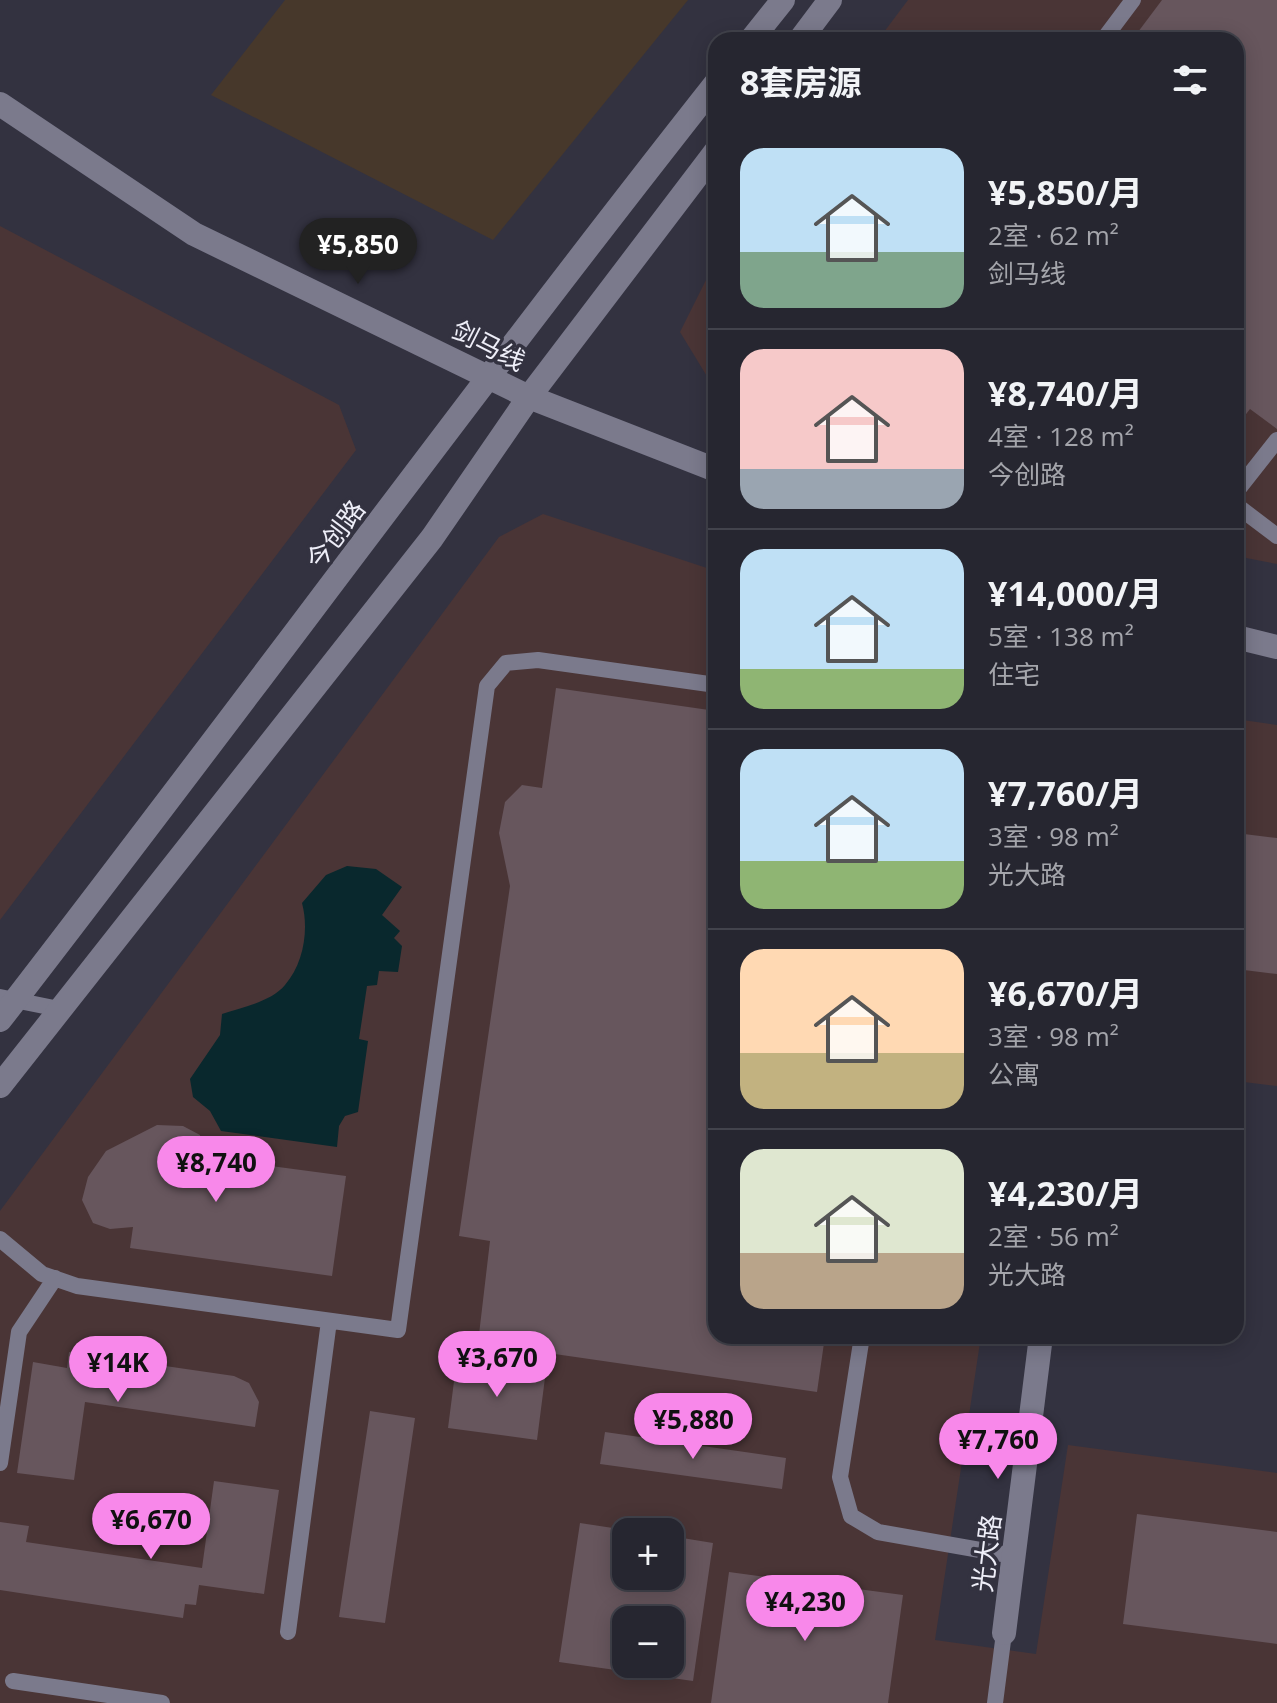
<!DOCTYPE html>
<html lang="zh">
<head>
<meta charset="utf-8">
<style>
	body { margin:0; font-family:"Open Sans","Noto Sans SC",sans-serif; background:#32323c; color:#f1f3f6; height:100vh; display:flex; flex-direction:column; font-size:30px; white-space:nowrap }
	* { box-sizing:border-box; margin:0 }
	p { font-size:26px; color:#a4a5ab }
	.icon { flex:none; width:44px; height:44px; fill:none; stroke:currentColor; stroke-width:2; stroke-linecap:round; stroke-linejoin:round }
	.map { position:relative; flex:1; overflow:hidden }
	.side { position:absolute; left:708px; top:32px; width:536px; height:1312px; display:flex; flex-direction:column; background:#262630; border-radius:24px; box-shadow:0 4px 20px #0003,0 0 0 2px #42434c }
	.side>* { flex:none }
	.controls { position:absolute; left:612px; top:1518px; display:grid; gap:16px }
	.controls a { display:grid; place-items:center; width:72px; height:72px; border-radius:16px; background:#262630; box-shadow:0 4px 20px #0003,0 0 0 2px #42434c; font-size:40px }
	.price { position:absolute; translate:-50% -68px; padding:0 18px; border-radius:28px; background:#f888ea; color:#111; font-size:26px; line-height:52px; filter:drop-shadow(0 2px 4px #0008) }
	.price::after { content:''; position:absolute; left:50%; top:48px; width:24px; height:18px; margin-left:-12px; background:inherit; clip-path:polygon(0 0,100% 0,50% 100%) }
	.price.active { background:#222; color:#fff }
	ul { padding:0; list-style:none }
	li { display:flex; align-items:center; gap:24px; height:200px; padding:0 32px }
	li+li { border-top:2px solid #42434c }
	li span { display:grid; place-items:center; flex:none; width:224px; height:160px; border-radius:24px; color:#555 }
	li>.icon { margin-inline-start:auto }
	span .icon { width:96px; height:96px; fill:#fffc; stroke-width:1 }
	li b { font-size:34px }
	h2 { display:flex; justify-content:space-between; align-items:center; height:96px; padding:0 32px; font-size:34px }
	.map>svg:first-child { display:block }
	.commercial { fill:#47382b }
	.industrial { fill:#4a3536; fill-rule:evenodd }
	.water { fill:#09282d }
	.building { fill:#67565d; fill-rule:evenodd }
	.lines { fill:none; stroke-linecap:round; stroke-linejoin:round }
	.lane { stroke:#7b7a8c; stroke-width:16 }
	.street { stroke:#7b7a8c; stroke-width:24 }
	.secondary { stroke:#7b7a8c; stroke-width:24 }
	.labels { text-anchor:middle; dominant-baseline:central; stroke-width:7; stroke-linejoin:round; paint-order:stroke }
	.street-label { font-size:26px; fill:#eeeef8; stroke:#333240 }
</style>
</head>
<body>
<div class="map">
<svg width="1277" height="1703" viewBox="0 0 1277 1703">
	<rect width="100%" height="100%" fill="#333240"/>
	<path class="commercial" d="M285,0H688L493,240L211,95Z"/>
	<path class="industrial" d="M908,0H1277V564L1236,556V40H878Z
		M0,226L339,405L356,450L0,920Z
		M716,260V382L708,378L680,332Z
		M543,514L716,571V1336H981L935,1640L1036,1654L1068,1445L1277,1473V1703H0V1211L499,537ZM626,1532H670V1576H626ZM626,1620H670V1664H626Z
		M1236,719L1277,725V1086L1236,1081Z"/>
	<path class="water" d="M347,866L376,869L402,887L382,915L400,931L394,938L402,946L398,972L379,971L377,985L367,986L359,1039L368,1041L358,1112L345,1116L339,1126L337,1147L221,1131L210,1111L193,1097L190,1079L220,1035L222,1014C242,1007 271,1002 285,985C304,963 309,929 302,903L326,875Z"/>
	<path class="building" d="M1162,0H1277V429L1250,409L1236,427V40H1132Z
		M556,688L716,711V1336H825L817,1392L478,1343L490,1241L459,1236L510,886L499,833L505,802L522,785L542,788Z
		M1236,833L1277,838V974L1236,969Z
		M1236,1008L1241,1009L1238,1032H1236Z
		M157,1125L183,1126L200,1135L203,1157L346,1176L332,1276L130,1248L133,1227L110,1229L93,1223L82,1200L88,1177L106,1151Z
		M69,1352L234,1376L249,1383L259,1402L255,1427L85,1402L74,1480L17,1473L33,1362L67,1368Z
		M457,1358L546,1370L537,1440L448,1428Z
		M370,1411L415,1418L385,1623L339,1617Z
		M605,1432L786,1458L782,1489L600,1464Z
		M214,1481L279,1490L264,1594L199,1585L196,1605L185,1604L183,1618L0,1590V1522L29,1526L26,1542L202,1568Z
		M1137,1514L1277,1532V1644L1123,1624Z
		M580,1523L626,1530V1576H670V1536L713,1543L693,1681L559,1662ZM626,1620H670V1664H626Z
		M729,1572L903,1595L888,1703H711Z"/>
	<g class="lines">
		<path class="lane" d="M1103,40L1133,0
			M1236,492L1277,440
			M1236,505L1277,536
			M0,997L59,1009
			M0,1239L42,1274L77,1286L398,1330L487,686L506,663L538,660L716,685
			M862,1336L840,1477L851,1516L878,1532L1014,1556
			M0,1463L19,1332L55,1278
			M288,1632L329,1321
			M13,1681L162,1703
			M995,1703L1004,1633"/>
		<path class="street" d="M1004,1633L1041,1336"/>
		<path class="secondary" d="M751,40L783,0
			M800,40L830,0
			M0,104L194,234L529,397L716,470
			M1236,637L1277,647
			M0,1020C241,709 472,392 716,83
			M0,1086L432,538L529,397L716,151"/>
	</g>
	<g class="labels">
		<g class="street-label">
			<text transform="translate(489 345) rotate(27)">剑马线</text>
			<text transform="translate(335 534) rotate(-53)">今创路</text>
			<text transform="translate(986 1553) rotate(-83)">光大路</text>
		</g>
	</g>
</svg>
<div class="controls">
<a>+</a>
<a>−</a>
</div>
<b class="price active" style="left:358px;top:286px">¥5,850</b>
<b class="price" style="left:216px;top:1204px">¥8,740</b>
<b class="price" style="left:497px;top:1399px">¥3,670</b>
<b class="price" style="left:118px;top:1404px">¥14K</b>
<b class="price" style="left:693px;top:1461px">¥5,880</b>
<b class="price" style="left:998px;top:1481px">¥7,760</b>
<b class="price" style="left:151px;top:1561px">¥6,670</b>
<b class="price" style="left:805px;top:1643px">¥4,230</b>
<section class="side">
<h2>8套房源<svg class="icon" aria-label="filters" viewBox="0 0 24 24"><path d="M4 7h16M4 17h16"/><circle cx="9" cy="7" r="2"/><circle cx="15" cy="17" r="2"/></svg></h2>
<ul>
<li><span style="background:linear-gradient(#bfe0f5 65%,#7fa58c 0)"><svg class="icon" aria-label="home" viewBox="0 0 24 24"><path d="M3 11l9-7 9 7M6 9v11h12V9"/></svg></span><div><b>¥5,850/月</b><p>2室 · 62 m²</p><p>剑马线</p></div></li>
<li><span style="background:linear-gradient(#f6c9c9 75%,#9aa5b1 0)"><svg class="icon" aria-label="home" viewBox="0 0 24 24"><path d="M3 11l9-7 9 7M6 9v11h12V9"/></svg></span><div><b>¥8,740/月</b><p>4室 · 128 m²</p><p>今创路</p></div></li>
<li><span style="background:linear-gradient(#bfe0f5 75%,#8fb573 0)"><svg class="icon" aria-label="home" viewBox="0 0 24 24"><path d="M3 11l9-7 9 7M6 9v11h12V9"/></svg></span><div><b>¥14,000/月</b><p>5室 · 138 m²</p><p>住宅</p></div></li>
<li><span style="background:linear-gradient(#bfe0f5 70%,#8fb573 0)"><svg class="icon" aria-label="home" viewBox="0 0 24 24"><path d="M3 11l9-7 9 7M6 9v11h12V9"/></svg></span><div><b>¥7,760/月</b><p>3室 · 98 m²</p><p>光大路</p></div></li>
<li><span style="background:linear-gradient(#ffd9b3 65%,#c2b280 0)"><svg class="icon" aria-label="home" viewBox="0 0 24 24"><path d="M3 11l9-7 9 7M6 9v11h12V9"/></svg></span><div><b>¥6,670/月</b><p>3室 · 98 m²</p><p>公寓</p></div></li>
<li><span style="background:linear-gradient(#dfe7d0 65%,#b9a48a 0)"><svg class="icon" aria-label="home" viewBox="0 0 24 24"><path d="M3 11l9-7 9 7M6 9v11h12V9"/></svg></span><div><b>¥4,230/月</b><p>2室 · 56 m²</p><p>光大路</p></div></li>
</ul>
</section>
</div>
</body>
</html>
